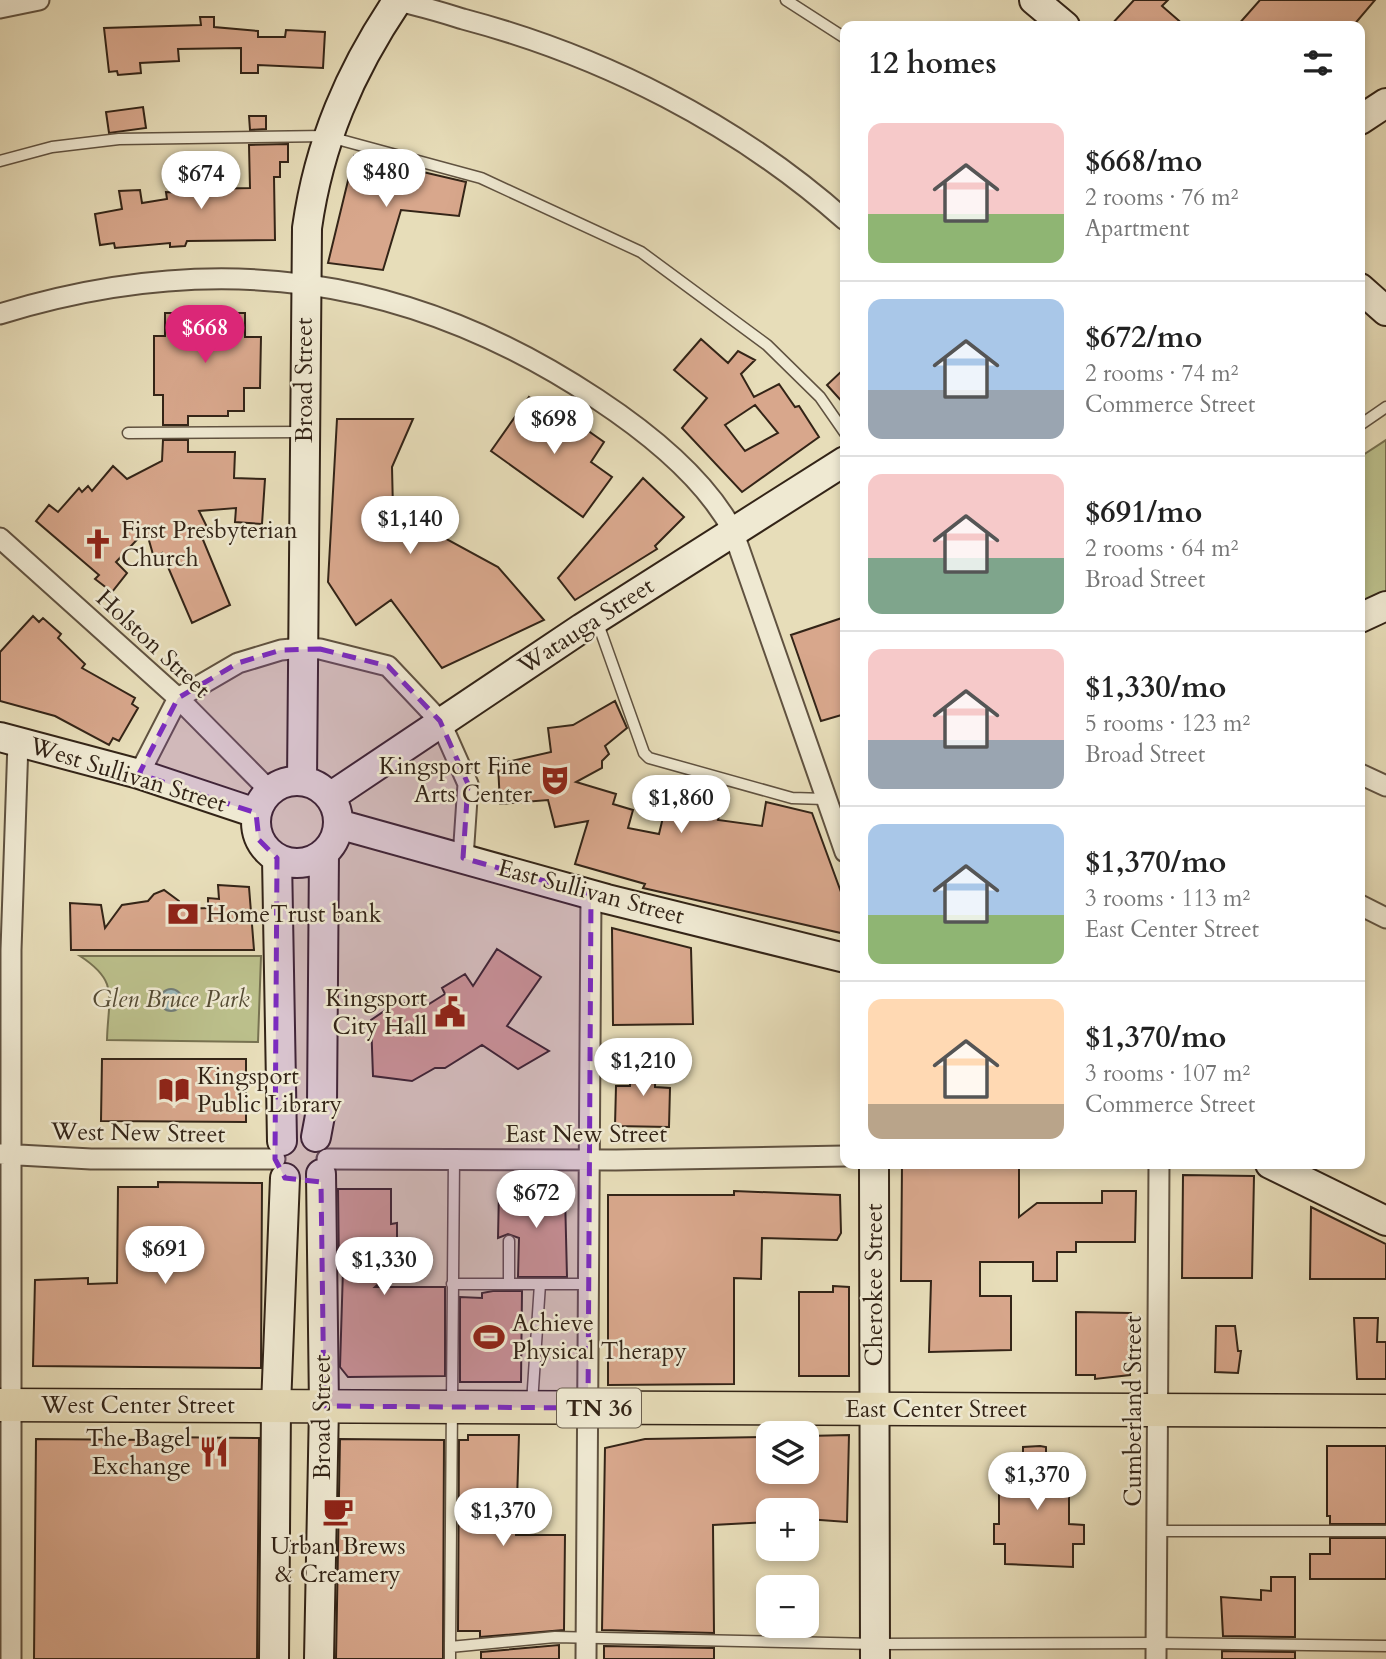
<!DOCTYPE html>
<html lang="en">
<head>
<meta charset="utf-8">
<style>
	body { margin:0; font-family:Cardo,serif; background:#f2f2f2; color:#222; height:100vh; display:flex; flex-direction:column; font-size:26px; white-space:nowrap }
	* { box-sizing:border-box; margin:0 }
	p { font-size:23px; color:#767676 }
	.icon { flex:none; width:38px; height:38px; fill:none; stroke:currentColor; stroke-width:2; stroke-linecap:round; stroke-linejoin:round }
	.map { position:relative; flex:1; overflow:hidden }
	.panel { position:absolute; left:840px; top:21px; width:525px; height:1148px; display:flex; flex-direction:column; background:#fff; border-radius:14px; box-shadow:0 4px 10px #0003 }
	.panel>* { flex:none }
	.controls { position:absolute; left:756px; top:1421px; display:grid; gap:14px }
	.controls a { display:grid; place-items:center; width:63px; height:63px; border-radius:14px; background:#fff; box-shadow:0 4px 10px #0003; font-size:35px }
	.price { position:absolute; translate:-50% -60px; padding:0 16px; border-radius:24px; background:#fff; color:#222; font-size:23px; line-height:46px; filter:drop-shadow(0 2px 4px #0008) }
	.price::after { content:''; position:absolute; left:50%; top:42px; width:21px; height:16px; margin-left:-10px; background:inherit; clip-path:polygon(0 0,100% 0,50% 100%) }
	.price.active { background:#db2777; color:#fff }
	ul { padding:0; list-style:none }
	li { display:flex; align-items:center; gap:21px; height:175px; padding:0 28px }
	li+li { border-top:2px solid #e0e0e0 }
	li span { display:grid; place-items:center; flex:none; width:196px; height:140px; border-radius:14px; color:#555 }
	li>.icon { margin-inline-start:auto }
	span .icon { width:84px; height:84px; fill:#fffc; stroke-width:1 }
	li b { font-size:30px }
	h2 { display:flex; justify-content:space-between; align-items:center; height:84px; padding:0 28px; font-size:30px }
	.map>svg:first-child { display:block }
	.green { fill:#bbbf8b; stroke:#777251; stroke-width:2 }
	.water { fill:#9cb9bb; stroke:#727d79; stroke-width:2 }
	.building { fill:#d8a78c; stroke:#332417; stroke-width:2; fill-rule:evenodd }
	.lines { fill:none; stroke-linecap:round; stroke-linejoin:round }
	.lane-casing { stroke:#605240; stroke-width:13 }
	.street-casing { stroke:#605240; stroke-width:23 }
	.secondary-casing { stroke:#332417; stroke-width:32 }
	.primary-casing { stroke:#332417; stroke-width:35 }
	.lane { stroke:#efe9d2; stroke-width:10 }
	.street { stroke:#efe9d2; stroke-width:19 }
	.secondary { stroke:#efe9d2; stroke-width:28 }
	.primary { stroke:#e7ddb9; stroke-width:32 }
	.marked { fill:#7b2cbf; fill-opacity:0.2; stroke:#7b2cbf; stroke-width:5; stroke-dasharray:14 9; stroke-linejoin:round }
	.labels { text-anchor:middle; dominant-baseline:central; stroke-width:5; stroke-linejoin:round; paint-order:stroke }
	.shield { fill:#efe9d2; stroke:#6b5f4f; stroke-width:2 }
	.shield-label { font-size:23px; font-weight:bold; fill:#332417 }
	.street-label { font-size:24px; fill:#332417; stroke:#efe9d2 }
	.poi-label { font-size:24px; fill:#332417; stroke:#efe9d2; text-anchor:start }
	.park-label { font-size:24px; font-style:italic; fill:#554b34; stroke:#efe9d2 }
</style>
</head>
<body>
<div class="map">
<svg width="1386" height="1659" viewBox="0 0 1386 1659">
	<rect width="100%" height="100%" fill="#e7ddb9"/>
	<filter id="stains"><feTurbulence type="fractalNoise" baseFrequency=".00286" numOctaves="4"/><feColorMatrix values="0 0 0 0 .2 0 0 0 0 .09 0 0 0 0 .02 0 0 0 .5 -.17"/></filter>
	<radialGradient id="worn" r=".72"><stop offset=".6" stop-color="#630" stop-opacity="0"/><stop offset="1" stop-color="#630" stop-opacity=".3"/></radialGradient>
	<path class="green" d="M1386,440V595L1360,607V457Z
		M80,956H261L258,1042L107,1040C108,997 120,982 80,956Z"/>
	<path class="water" d="M160 1000a11 11 0 1 1 22 0a11 11 0 1 1-22 0Z"/>
	<path class="building" d="M1134,0H1168L1162,6L1185,26H1110Z
		M1260,0H1375L1353,26H1237Z
		M200,17H214V27L258,31V37H285L286,30L325,32L323,68L258,65V73H241V48L178,49L179,61L140,63L141,73L118,75L117,71L109,72L104,28L201,25Z
		M143,107L146,128L109,133L106,112Z
		M249,116H266V129L250,130Z
		M288,144V162H280V177H274L275,240L187,241L185,246L170,247V243L115,248L114,243L100,245L95,214L122,209L119,191L140,190L142,203L167,199L166,192L204,194V189L250,188L249,145Z
		M354,156L466,182L459,216L401,210L383,270L328,263Z
		M165,313H245V337H261L260,388H244V411H228V416H188V425H163V395H154V336H165Z
		M701,339L728,363L738,351L755,360L741,374L754,397L779,384L795,407L799,406L819,437L742,492L682,428L707,398L674,370ZM755,405L778,433L745,451L725,425Z
		M845,368V405L827,385Z
		M529,397L561,419L564,414L604,442L591,462L612,477L583,517L491,451Z
		M337,419H413L392,467L393,510L498,567L544,620L442,668L391,600L356,625L328,582Z
		M163,440H188V452H235L234,478L265,479L262,524L235,522L236,508L199,511L209,531L201,535L230,605L192,623L162,553L154,558L146,530L116,562L127,573L112,592L95,579L99,575L36,521L49,505L58,512L79,488L82,492L88,486L92,491L113,466L127,479L162,461Z
		M643,478L684,517L655,546L657,549L575,600L558,578Z
		M33,616L39,622L43,618L61,634L58,638L85,664L82,668L135,698L132,704L138,708L119,741L113,738L109,745L55,716L0,701V652Z
		M845,617V714L821,721L791,635Z
		M615,701L627,728L605,746L609,754L602,761V768L576,782L616,794L613,804L633,810L628,828L659,834L671,784L724,796L718,820L762,826L766,802L812,813L845,903V927L841,933L643,888L645,884L575,864L588,821L555,827L548,800L500,804L498,764L551,752L548,728L573,725Z
		M218,885L249,887L254,950H71L70,903L101,905L105,928L122,905L148,901L154,894L164,890L179,901L180,909L208,908V898L219,899Z
		M612,928L691,948L693,1024L613,1025Z
		M497,949L541,977L507,1026L549,1051L518,1069L482,1045L445,1068H435L412,1081L373,1076L371,1020L396,1003L429,1004L445,994L442,988L465,974L473,986Z
		M102,1059H246V1122L101,1121Z
		M631,1059H656L655,1087L670,1088L669,1127L615,1126L616,1086H630Z
		M902,1164H1019V1217L1037,1203H1102V1191H1136L1135,1242H1076V1252H1057V1281H1033V1262H980V1296H1011V1350L929,1352L931,1281H901Z
		M1183,1175L1254,1176L1252,1278H1182Z
		M158,1182L262,1183L261,1368L33,1366L35,1280L88,1278V1284L117,1283L118,1187H158Z
		M338,1189H391V1224L397,1223V1243H404V1261L375,1287H445V1376L348,1377L340,1367L343,1269H339Z
		M499,1190L560,1191L565,1195L567,1277H518L519,1238L508,1234L498,1238Z
		M734,1191L840,1195L841,1233L837,1240L762,1238L761,1279L734,1278V1384L608,1385V1195H734Z
		M1311,1207L1386,1244V1279H1310Z
		M833,1286L849,1287V1376H799V1292H833Z
		M493,1291H522L521,1382H460V1297L482,1298V1293Z
		M1076,1312L1131,1313L1130,1375L1095,1379V1375H1076Z
		M1354,1318H1378L1377,1342H1386V1379H1357Z
		M1216,1326H1235L1238,1351H1241L1238,1373L1215,1372Z
		M468,1435H519L516,1535H565L564,1630L480,1637V1631H458L459,1440H468Z
		M849,1435L847,1522L807,1519V1510H768V1522L713,1525L714,1633L602,1630L605,1448L645,1439L768,1437V1472H807V1436Z
		M153,1437L259,1438L257,1659H34L36,1439L153,1440Z
		M340,1439L444,1440L443,1659H336Z
		M1040,1446L1046,1447V1455H1069V1524L1084,1525V1544H1073V1567L1005,1564V1544H994V1524H999V1470H1023V1447Z
		M1327,1446H1386V1524H1330V1516H1327Z
		M1330,1538H1386V1579H1310V1554H1330Z
		M1271,1577H1295V1637L1223,1636L1221,1597L1261,1600V1590L1271,1591Z
		M559,1645V1659H481V1652Z
		M604,1646L714,1648V1659H604Z
		M1222,1651L1295,1652V1659H1222Z"/>
	<g class="lines">
		<g class="lane-casing">
			<path id="lane" d="M786,0L845,38
				M0,161L52,147L119,139L326,136L481,178L641,252L767,345L820,397L845,433
				M1360,425L1386,407
				M128,433L303,432
				M597,621L644,753L649,758L792,798L825,799
				M452,1284H589
				M509,1284V1241
				M532,1403L540,1284
				M1156,1531H1386
				M450,1647L454,1158
				M450,1659V1647L555,1637L875,1644L1156,1643L1386,1646"/>
		</g>
		<g class="street-casing">
			<path id="street" d="M391,0C415,4 440,12 463,19C603,56 737,124 845,220
				M0,8L39,0
				M0,314C215,248 409,274 597,399C647,432 704,477 733,531L845,852
				M0,538L178,698L269,790
				M139,774L178,698L238,663L281,650L302,648L320,649L388,666L440,721L468,784L463,858
				M1360,774L1386,786
				M1360,905L1386,918
				M1,1154L91,1159H275
				M327,1159L616,1160L845,1156
				M11,1659V950L18,742
				M586,1659L591,894
				M1156,1659L1159,1164"/>
		</g>
		<g class="secondary-casing">
			<path id="secondary" d="M1034,0L1065,26
				M1360,120L1386,103
				M1360,288L1386,311
				M1360,618L1386,606
				M0,737L139,774L256,813
				M256 822a41 41 0 1 1 82 0a41 41 0 1 1-82 0Z
				M302,781L307,228C319,143 350,71 398,0
				M330,797L582,628L845,461
				M338,824L607,899L845,958
				M277,858L282,1141
				M316,1137L322,1105L324,853
				M874,1164L875,1659
				M1270,1164L1386,1221
				M274,1659L276,1406L285,1178
				M319,1659L324,1406L321,1174"/>
		</g>
		<g class="primary-casing">
			<path id="primary" d="M0,1405L1386,1411"/>
		</g>
		<use href="#lane" class="lane"/>
		<use href="#street" class="street"/>
		<use href="#secondary" class="secondary"/>
		<use href="#primary" class="primary"/>
	</g>
	<path class="marked" d="M320,649L388,666L440,721L468,784L463,858L591,894L588,1408L324,1406L321,1182L285,1178L275,1159L277,858L259,840L256,813L139,774L178,698L238,663L281,650Z"/>
	<defs>
		<g id="church-bare" transform="scale(2.415)"><path d="M-1.2-6h2.4v3.5h3.3v2.4h-3.3V6h-2.4V-.1h-3.3v-2.4h3.3Z" fill="#8f2418" stroke="#efe9d2" stroke-width="2.5" paint-order="stroke"/></g>
		<g id="theatre-bare" transform="scale(2.415)"><path d="M-5-5.5Q0-4 5-5.5V0Q5 5 0 6Q-5 5-5 0ZM-3.3-2.5H-1v1.5H-3.3ZM1-2.5H3.3v1.5H1ZM-2.8 1Q0 5.5 2.8 1Z" fill="#8f2418" stroke="#efe9d2" stroke-width="2.5" paint-order="stroke"/></g>
		<g id="bank-bare" transform="scale(2.415)"><path d="M-6-4H6V4H-6ZM0-2.3a2.3 2.3 0 1 0 0 4.6a2.3 2.3 0 1 0 0-4.6Z" fill="#8f2418" stroke="#efe9d2" stroke-width="2.5" paint-order="stroke"/></g>
		<g id="civic-bare" transform="scale(2.415)"><path d="M-.6-6.5H3V-4.5H.6V-3L4-1V1h2V6H-6V1h2V-1L-.6-3ZM-1.2 2.5V6h2.4V2.5Z" fill="#8f2418" stroke="#efe9d2" stroke-width="2.5" paint-order="stroke"/></g>
		<g id="library-bare" transform="scale(2.415)"><path d="M-6-4Q-3-5.5-.7-3.5V5Q-3 3-6 4ZM6-4Q3-5.5 .7-3.5V5Q3 3 6 4Z" fill="#8f2418" stroke="#efe9d2" stroke-width="2.5" paint-order="stroke"/></g>
		<g id="stadium-bare" transform="scale(2.415)"><path d="M0-5a6.5 5 0 1 0 0 10a6.5 5 0 1 0 0-10ZM-3.5-1.8h7v3.6h-7Z" fill="#8f2418" stroke="#efe9d2" stroke-width="2.5" paint-order="stroke"/></g>
		<g id="restaurant-bare" transform="scale(2.415)"><path d="M-5-6h1v4h1v-4h1v4h1v-4h1v5L-1.5 .5V6h-2V.5L-5-1ZM5-6V6H3V1.5H1.5Q1.5-4 5-6Z" fill="#8f2418" stroke="#efe9d2" stroke-width="2.5" paint-order="stroke"/></g>
		<g id="cafe-bare" transform="scale(2.415)"><path d="M-5.5-4.5H6V0H3Q3 3.5 0 3.5H-2.5Q-5.5 3.5-5.5 0ZM3-3.2v2h1.7v-2ZM-6 4.5H4V6H-6Z" fill="#8f2418" stroke="#efe9d2" stroke-width="2.5" paint-order="stroke"/></g>
	</defs>
	<g fill-rule="evenodd">
		<use href="#church-bare" x="98" y="544"/>
		<use href="#theatre-bare" x="555" y="780"/>
		<use href="#bank-bare" x="183" y="914"/>
		<use href="#civic-bare" x="450" y="1012"/>
		<use href="#library-bare" x="174" y="1090"/>
		<use href="#stadium-bare" x="489" y="1337"/>
		<use href="#restaurant-bare" x="214" y="1452"/>
		<use href="#cafe-bare" x="338" y="1511"/>
	</g>
	<g class="labels">
		<rect class="shield" x="557" y="1388.5" width="84" height="39" rx="5"/>
		<g class="shield-label">
			<text x="599" y="1408">TN 36</text>
		</g>
		<g class="street-label">
			<text transform="translate(304 380) rotate(-90)">Broad Street</text>
			<text transform="translate(586 626) rotate(-33)">Watauga Street</text>
			<text transform="translate(153 644) rotate(43)">Holston Street</text>
			<text transform="translate(128 775) rotate(17)">West Sullivan Street</text>
			<text transform="translate(591 892) rotate(15)">East Sullivan Street</text>
			<text transform="translate(138 1133) rotate(1)">West New Street</text>
			<text x="586" y="1134">East New Street</text>
			<text transform="translate(874 1285) rotate(-90)">Cherokee Street</text>
			<text x="138" y="1405">West Center Street</text>
			<text x="936" y="1409">East Center Street</text>
			<text transform="translate(1133 1411) rotate(-90)">Cumberland Street</text>
			<text transform="translate(322 1417) rotate(-90)">Broad Street</text>
		</g>
		<g class="poi-label">
			<text x="121" y="530">First Presbyterian<tspan x="121" dy="28">Church</tspan></text>
			<text x="532" y="766" text-anchor="end">Kingsport Fine<tspan x="532" dy="28">Arts Center</tspan></text>
			<text x="206" y="914">HomeTrust bank</text>
			<text x="427" y="998" text-anchor="end">Kingsport<tspan x="427" dy="28">City Hall</tspan></text>
			<text x="197" y="1076">Kingsport<tspan x="197" dy="28">Public Library</tspan></text>
			<text x="512" y="1323">Achieve<tspan x="512" dy="28">Physical Therapy</tspan></text>
			<text x="191" y="1438" text-anchor="end">The Bagel<tspan x="191" dy="28">Exchange</tspan></text>
			<text x="338" y="1546" text-anchor="middle">Urban Brews<tspan x="338" dy="28">&amp; Creamery</tspan></text>
		</g>
		<g class="park-label">
			<text x="171" y="999">Glen Bruce Park</text>
		</g>
	</g>
	<rect width="100%" height="100%" filter="url(#stains)"/>
	<rect width="100%" height="100%" fill="url(#worn)"/>
</svg>
<div class="controls">
<a><svg class="icon" aria-label="layers" viewBox="0 0 24 24"><path d="M12 4l9 5-9 5-9-5zM3 14l9 5 9-5"/></svg></a>
<a>+</a>
<a>−</a>
</div>
<b class="price" style="left:386px;top:209px">$480</b>
<b class="price" style="left:201px;top:211px">$674</b>
<b class="price active" style="left:205px;top:365px">$668</b>
<b class="price" style="left:554px;top:456px">$698</b>
<b class="price" style="left:410px;top:556px">$1,140</b>
<b class="price" style="left:681px;top:835px">$1,860</b>
<b class="price" style="left:643px;top:1098px">$1,210</b>
<b class="price" style="left:536px;top:1230px">$672</b>
<b class="price" style="left:165px;top:1286px">$691</b>
<b class="price" style="left:384px;top:1297px">$1,330</b>
<b class="price" style="left:1037px;top:1512px">$1,370</b>
<b class="price" style="left:503px;top:1548px">$1,370</b>
<section class="panel">
<h2>12 homes<svg class="icon" aria-label="filters" viewBox="0 0 24 24"><path d="M4 7h16M4 17h16"/><circle cx="9" cy="7" r="2"/><circle cx="15" cy="17" r="2"/></svg></h2>
<ul>
<li><span style="background:linear-gradient(#f6c9c9 65%,#8fb573 0)"><svg class="icon" aria-label="home" viewBox="0 0 24 24"><path d="M3 11l9-7 9 7M6 9v11h12V9"/></svg></span><div><b>$668/mo</b><p>2 rooms · 76 m²</p><p>Apartment</p></div></li>
<li><span style="background:linear-gradient(#a9c7e8 65%,#9aa5b1 0)"><svg class="icon" aria-label="home" viewBox="0 0 24 24"><path d="M3 11l9-7 9 7M6 9v11h12V9"/></svg></span><div><b>$672/mo</b><p>2 rooms · 74 m²</p><p>Commerce Street</p></div></li>
<li><span style="background:linear-gradient(#f6c9c9 60%,#7fa58c 0)"><svg class="icon" aria-label="home" viewBox="0 0 24 24"><path d="M3 11l9-7 9 7M6 9v11h12V9"/></svg></span><div><b>$691/mo</b><p>2 rooms · 64 m²</p><p>Broad Street</p></div></li>
<li><span style="background:linear-gradient(#f6c9c9 65%,#9aa5b1 0)"><svg class="icon" aria-label="home" viewBox="0 0 24 24"><path d="M3 11l9-7 9 7M6 9v11h12V9"/></svg></span><div><b>$1,330/mo</b><p>5 rooms · 123 m²</p><p>Broad Street</p></div></li>
<li><span style="background:linear-gradient(#a9c7e8 65%,#8fb573 0)"><svg class="icon" aria-label="home" viewBox="0 0 24 24"><path d="M3 11l9-7 9 7M6 9v11h12V9"/></svg></span><div><b>$1,370/mo</b><p>3 rooms · 113 m²</p><p>East Center Street</p></div></li>
<li><span style="background:linear-gradient(#ffd9b3 75%,#b9a48a 0)"><svg class="icon" aria-label="home" viewBox="0 0 24 24"><path d="M3 11l9-7 9 7M6 9v11h12V9"/></svg></span><div><b>$1,370/mo</b><p>3 rooms · 107 m²</p><p>Commerce Street</p></div></li>
</ul>
</section>
</div>
</body>
</html>
